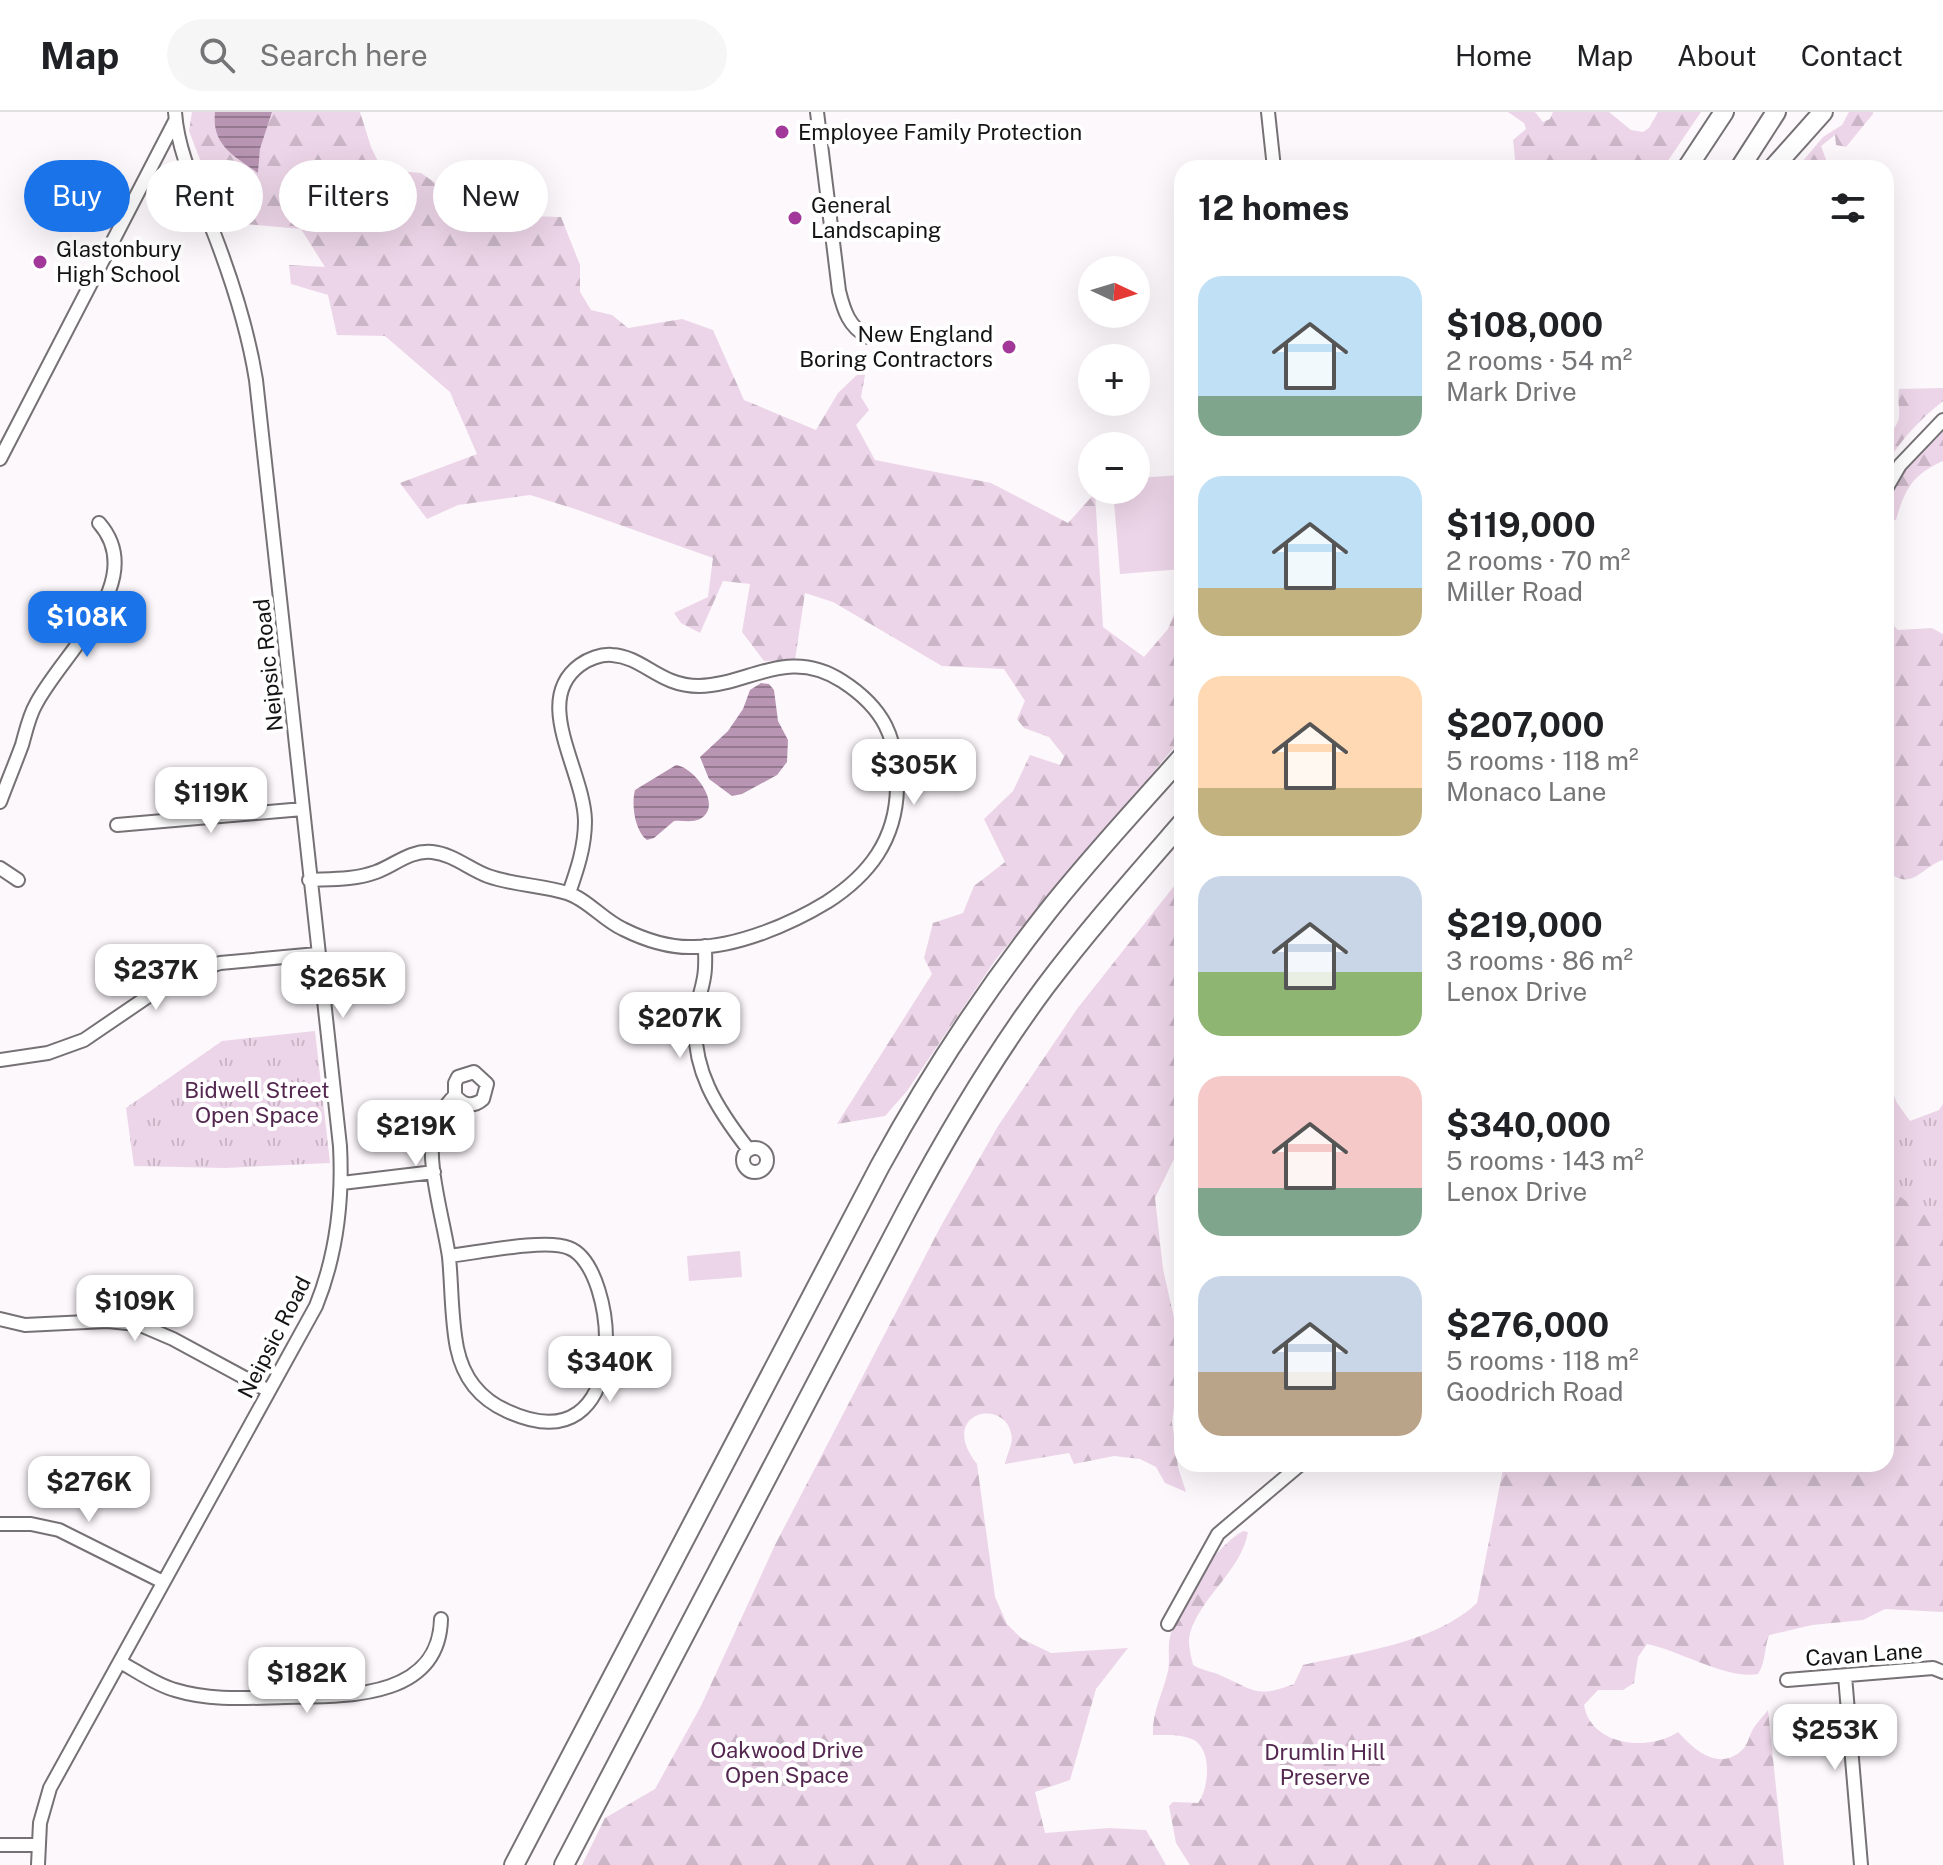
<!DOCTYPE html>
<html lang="en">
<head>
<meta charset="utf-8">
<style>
	body { margin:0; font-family:"Public Sans",sans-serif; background:#f6f6f6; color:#202124; height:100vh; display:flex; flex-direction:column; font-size:30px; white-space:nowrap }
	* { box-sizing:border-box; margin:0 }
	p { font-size:26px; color:#757577 }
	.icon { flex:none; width:44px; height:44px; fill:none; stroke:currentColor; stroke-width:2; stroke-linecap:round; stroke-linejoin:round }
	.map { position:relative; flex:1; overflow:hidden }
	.details { position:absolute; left:1174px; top:48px; width:720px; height:1312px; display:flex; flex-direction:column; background:#fff; border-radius:24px; box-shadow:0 8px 32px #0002 }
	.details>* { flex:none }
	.guide { position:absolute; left:24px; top:48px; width:760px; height:72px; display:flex; gap:16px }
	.needle { width:52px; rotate:94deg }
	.fabs { position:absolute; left:1078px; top:144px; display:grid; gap:16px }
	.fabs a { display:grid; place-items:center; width:72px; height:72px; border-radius:50%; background:#fff; box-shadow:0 8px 32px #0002; font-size:40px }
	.price { position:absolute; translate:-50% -68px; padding:0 18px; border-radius:16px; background:#fff; color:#222; font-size:26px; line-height:52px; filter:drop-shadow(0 2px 4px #0008) }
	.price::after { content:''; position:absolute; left:50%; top:48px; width:24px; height:18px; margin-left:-12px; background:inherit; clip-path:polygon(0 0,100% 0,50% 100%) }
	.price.selected { background:#1a73e8; color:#fff }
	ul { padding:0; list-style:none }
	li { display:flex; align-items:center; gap:24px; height:200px; padding:0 24px }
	li span { display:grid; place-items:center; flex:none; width:224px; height:160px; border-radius:24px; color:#555 }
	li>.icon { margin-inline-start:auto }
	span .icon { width:96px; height:96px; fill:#fffc; stroke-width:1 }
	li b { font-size:34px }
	h2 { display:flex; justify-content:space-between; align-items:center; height:96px; padding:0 24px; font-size:34px }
	.tag { padding:0 28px; border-radius:36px; background:#fff; box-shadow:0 8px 32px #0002; font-size:28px; line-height:72px }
	.tag.selected { background:#1a73e8; color:#fff }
	header { display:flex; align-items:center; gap:48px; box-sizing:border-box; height:112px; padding:0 40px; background:#fff; border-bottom:2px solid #e0e0e0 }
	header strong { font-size:38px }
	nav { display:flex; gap:44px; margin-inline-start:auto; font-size:28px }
	.search { width:560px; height:72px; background:#f6f6f6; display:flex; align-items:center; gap:20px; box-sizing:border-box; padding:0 28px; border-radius:44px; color:#757577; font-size:30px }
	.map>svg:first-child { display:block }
	.grass { fill:url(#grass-tufts) }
	.forest { fill:url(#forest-firs) }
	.pitch { fill:#ecd5e8 }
	.water { fill:url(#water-rules) }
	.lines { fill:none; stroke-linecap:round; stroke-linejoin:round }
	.minor-casing { stroke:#757175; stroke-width:16 }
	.highway-casing { stroke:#757175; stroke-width:22 }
	.minor { stroke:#fff; stroke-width:12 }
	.highway { stroke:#fff; stroke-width:18 }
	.poi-dot { fill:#a2389a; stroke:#fff; stroke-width:3 }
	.labels { text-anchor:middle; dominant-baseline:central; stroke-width:8; stroke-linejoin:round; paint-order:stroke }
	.poi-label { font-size:22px; fill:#151415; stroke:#fff; text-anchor:start }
	.street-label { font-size:22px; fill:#151415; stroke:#fff }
	.park-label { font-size:22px; fill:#542750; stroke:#fff }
</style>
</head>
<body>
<header>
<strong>Map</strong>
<div class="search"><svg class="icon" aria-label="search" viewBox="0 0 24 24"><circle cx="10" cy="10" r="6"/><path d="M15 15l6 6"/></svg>Search here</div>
<nav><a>Home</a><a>Map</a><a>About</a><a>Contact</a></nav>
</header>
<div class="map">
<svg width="1943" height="1753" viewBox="0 0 1943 1753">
	<defs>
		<pattern id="grass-tufts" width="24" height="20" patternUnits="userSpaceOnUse" patternTransform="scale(2)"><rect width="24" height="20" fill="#ecd5e8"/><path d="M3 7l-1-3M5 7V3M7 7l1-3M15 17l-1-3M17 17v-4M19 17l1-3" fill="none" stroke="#cab6c6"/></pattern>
		<pattern id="forest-firs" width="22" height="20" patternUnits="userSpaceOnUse" patternTransform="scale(2)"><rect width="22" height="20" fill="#ecd5e8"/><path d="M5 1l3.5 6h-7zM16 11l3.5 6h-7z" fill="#cab6c6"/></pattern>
		<pattern id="water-rules" width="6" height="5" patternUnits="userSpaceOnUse" patternTransform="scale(2)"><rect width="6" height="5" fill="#b895b3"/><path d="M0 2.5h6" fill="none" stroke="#947890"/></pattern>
	</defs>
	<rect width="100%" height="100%" fill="#fdf8fc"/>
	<path class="grass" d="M315,919L330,1051L225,1056L134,1054L126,996L222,929Z
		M1886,982L1894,984L1897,991L1910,1009L1939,998L1943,992V1096L1929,1107L1886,1074Z"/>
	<path class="forest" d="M192,0H215C211,33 234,44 258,61L260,37L272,0H360L371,35L387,68L409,60L421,61L468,94L523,104L561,105L580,153V180L591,198L612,203L628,216L682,207L713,218L744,288L816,318L838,281L860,260L865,263L861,285L869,298L856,313L875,348L991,371L1068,411L1095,381L1103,515L1144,545L1168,517L1178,492L1182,491V626L996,847L907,979L885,1004L837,1012L932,862L924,846L933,811L963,801L974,774L1005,750L984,707L1013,679L1030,643L1060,653L1064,644L1049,625L1024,616L1017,607L1025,589L1004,557L942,554L833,490L805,481L795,548L764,549L742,520L750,472L723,469L700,521L681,511L674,501L708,485L713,446L575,397L530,383L458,393L427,407L400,371L477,342L450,280L385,224L337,223L328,183L291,172L289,153L325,155L301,117L224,110L189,19Z
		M1508,0H1535L1543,10L1550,7L1553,0C1573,0 1590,0 1609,0L1631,18L1643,20L1649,16L1658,0H1701L1663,56H1594L1589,54L1587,56H1516L1513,28L1526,17L1524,11Z
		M1849,0H1873V2L1846,35L1836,33L1835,23L1821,34L1829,56H1797L1823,25L1842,13Z
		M1943,276V289C1919,308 1902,327 1886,352V324C1907,307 1896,300 1899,277Z
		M1943,318V349C1912,363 1905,377 1896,408L1886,409C1886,403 1885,394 1886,389C1890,374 1930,326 1943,318Z
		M1886,506L1898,518L1932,516L1943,522V748C1925,753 1914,776 1894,764L1886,745Z
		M1182,764V1037L1173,1049L1155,1086L1163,1157L1178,1224L1180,1247L1172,1310L1178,1355L1186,1380L1165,1371L1156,1355L1140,1347L1114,1344L1074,1352L1069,1341L1005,1352C1007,1341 1014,1331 1011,1321C1003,1285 937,1301 977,1352L995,1485L1007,1512L1022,1527L1051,1541L1128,1536L1096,1577L1070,1668L1035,1680L1045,1721L1109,1716L1146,1718L1166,1753H582L605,1706L655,1677L701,1594L775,1433L942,1112L998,1014L1077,897Z
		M1886,1074L1929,1106L1943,1096V1500L1885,1497L1863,1508L1812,1513L1769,1523C1764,1536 1766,1550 1758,1562C1728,1568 1678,1538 1647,1532L1638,1545L1634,1571L1623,1578H1598L1584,1593C1591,1634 1648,1640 1678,1620C1695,1639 1721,1661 1744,1636C1748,1631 1749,1625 1752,1619C1756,1611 1763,1605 1768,1598L1784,1753H1190L1176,1731L1169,1694L1173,1690L1198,1691C1209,1677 1213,1636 1192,1627C1180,1622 1166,1623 1153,1623C1152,1601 1162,1583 1167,1563C1171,1550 1167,1538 1170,1525C1178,1491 1213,1436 1243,1419L1248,1420C1241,1459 1202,1483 1190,1521C1187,1531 1191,1543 1193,1553C1203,1559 1212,1559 1222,1564C1255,1579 1257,1586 1294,1572L1303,1553C1359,1540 1435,1531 1477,1491L1504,1352H1886Z"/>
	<path class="pitch" d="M1182,363V457L1120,462L1113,378H1136V366Z
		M740,1139L742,1165L689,1169L687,1144Z"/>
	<path class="water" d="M215,0H272L260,37L258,61C234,44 211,33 215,0Z
		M761,571L769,572L774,578L778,609L788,628L787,650L777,663L742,682L732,684L709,667L700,645L728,619L743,597L750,578Z
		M676,653C694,655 724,694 700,707C691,711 683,708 674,709L654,726L647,728C635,719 631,693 635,678Z"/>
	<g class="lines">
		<g class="minor-casing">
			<path id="minor" d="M817,0L839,179C844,199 849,215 868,225
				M1268,0L1274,56
				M0,347L175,9
				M1886,377L1900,353L1943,308
				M0,690C7,671 15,652 22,633C26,619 29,604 36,592C63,540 150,469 99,411
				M117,713L303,697
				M0,756L18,768
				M309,768C332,767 354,768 376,760C395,753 410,738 432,740C453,742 469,757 488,764C513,773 541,773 567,781C587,787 603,808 623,817C645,828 669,836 694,835C737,835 791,812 827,790C869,763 896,728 897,676C898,626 884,596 842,569C788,534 749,573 699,574C659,574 644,545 612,543C601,542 588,547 580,553C531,589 584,658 585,709C585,735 577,758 569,781
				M705,834C705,844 706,855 704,865C702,878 697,890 696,902C690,956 717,997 749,1038
				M0,948L48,941L84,928L175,866L220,851L317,842
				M743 1048a12 12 0 1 1 24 0a12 12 0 1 1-24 0Z
				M342,1071L434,1060
				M449,1144C476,1141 546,1126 569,1136C619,1155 635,1358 507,1299C480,1287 463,1265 457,1236C451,1206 452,1175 449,1145C444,1109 424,1046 435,1013C439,1001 447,992 455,983V971L458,965L474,960L487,972L483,987C473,996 462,993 455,983
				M0,1207L25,1213L107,1209L138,1212L173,1227L269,1279
				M0,1412H31L59,1418L163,1470
				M1168,1512L1218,1422L1301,1352
				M120,1550C137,1559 156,1573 175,1578C211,1589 247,1586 285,1585C344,1584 439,1588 441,1507
				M1845,1564L1861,1753
				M1787,1568L1933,1556L1943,1560
				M0,1733H38
				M38,1753L40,1711L50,1676L316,1194C337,1142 343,1090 340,1034L256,268C248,218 233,171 215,124C200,84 178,44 175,0"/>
		</g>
		<g class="highway-casing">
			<path id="highway" d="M1687,56L1724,0
				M1740,56L1776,0
				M1773,56L1823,0
				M514,1753L880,1054C928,966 983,882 1045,803C1088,748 1136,697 1182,645
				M564,1753L907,1098C948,1021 993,945 1045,875C1088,818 1135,765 1182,711"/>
		</g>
		<use href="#minor" class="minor"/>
		<use href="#highway" class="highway"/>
	</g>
	<g class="poi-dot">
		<circle cx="782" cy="20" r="8"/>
		<circle cx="795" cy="106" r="8"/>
		<circle cx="40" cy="150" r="8"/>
		<circle cx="1009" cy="235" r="8"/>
	</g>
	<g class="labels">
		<g class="poi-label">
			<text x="798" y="20">Employee Family Protection</text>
			<text x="811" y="93">General<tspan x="811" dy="25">Landscaping</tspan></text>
			<text x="56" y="137">Glastonbury<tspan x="56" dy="25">High School</tspan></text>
			<text x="993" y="222" text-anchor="end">New England<tspan x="993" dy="25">Boring Contractors</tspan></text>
		</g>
		<g class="street-label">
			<text transform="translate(268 553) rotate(-96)">Neipsic Road</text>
			<text transform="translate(274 1225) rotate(-63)">Neipsic Road</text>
			<text transform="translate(1864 1542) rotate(-4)">Cavan Lane</text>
		</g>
		<g class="park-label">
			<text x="257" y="978">Bidwell Street<tspan x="257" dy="25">Open Space</tspan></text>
			<text x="787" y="1638">Oakwood Drive<tspan x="787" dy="25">Open Space</tspan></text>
			<text x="1325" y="1640">Drumlin Hill<tspan x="1325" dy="25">Preserve</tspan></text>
		</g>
	</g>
</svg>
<div class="fabs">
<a><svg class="needle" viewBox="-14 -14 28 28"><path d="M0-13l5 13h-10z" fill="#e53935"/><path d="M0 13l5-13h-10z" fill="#757577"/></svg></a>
<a>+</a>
<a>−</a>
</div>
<b class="price selected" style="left:87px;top:547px">$108K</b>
<b class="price" style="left:914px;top:695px">$305K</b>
<b class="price" style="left:211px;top:723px">$119K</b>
<b class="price" style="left:156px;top:900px">$237K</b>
<b class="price" style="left:343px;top:908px">$265K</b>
<b class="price" style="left:680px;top:948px">$207K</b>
<b class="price" style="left:416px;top:1056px">$219K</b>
<b class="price" style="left:135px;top:1231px">$109K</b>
<b class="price" style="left:610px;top:1292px">$340K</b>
<b class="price" style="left:89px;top:1412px">$276K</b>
<b class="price" style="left:307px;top:1603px">$182K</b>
<b class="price" style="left:1835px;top:1660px">$253K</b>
<div class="guide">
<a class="tag selected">Buy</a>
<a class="tag">Rent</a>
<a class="tag">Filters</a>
<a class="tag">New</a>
</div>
<section class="details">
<h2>12 homes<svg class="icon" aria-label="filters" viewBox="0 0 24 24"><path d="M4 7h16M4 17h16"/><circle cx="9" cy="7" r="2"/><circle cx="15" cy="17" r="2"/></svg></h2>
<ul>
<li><span style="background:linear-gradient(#bfe0f5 75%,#7fa58c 0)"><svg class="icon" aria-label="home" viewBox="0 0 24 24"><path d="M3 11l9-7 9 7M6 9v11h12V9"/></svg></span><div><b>$108,000</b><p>2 rooms · 54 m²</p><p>Mark Drive</p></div></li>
<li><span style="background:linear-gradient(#bfe0f5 70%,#c2b280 0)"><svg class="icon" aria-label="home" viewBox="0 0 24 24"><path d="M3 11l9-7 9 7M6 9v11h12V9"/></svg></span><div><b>$119,000</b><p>2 rooms · 70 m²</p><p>Miller Road</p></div></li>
<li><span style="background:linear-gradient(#ffd9b3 70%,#c2b280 0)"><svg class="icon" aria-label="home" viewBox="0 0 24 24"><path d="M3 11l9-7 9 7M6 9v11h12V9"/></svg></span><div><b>$207,000</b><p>5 rooms · 118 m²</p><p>Monaco Lane</p></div></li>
<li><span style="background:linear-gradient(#c9d6e8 60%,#8fb573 0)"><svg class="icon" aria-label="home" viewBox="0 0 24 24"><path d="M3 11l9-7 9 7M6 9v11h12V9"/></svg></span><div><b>$219,000</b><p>3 rooms · 86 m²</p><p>Lenox Drive</p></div></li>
<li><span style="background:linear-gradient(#f6c9c9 70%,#7fa58c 0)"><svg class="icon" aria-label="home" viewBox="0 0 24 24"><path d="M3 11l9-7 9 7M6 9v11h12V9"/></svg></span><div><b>$340,000</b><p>5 rooms · 143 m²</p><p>Lenox Drive</p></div></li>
<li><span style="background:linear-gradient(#c9d6e8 60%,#b9a48a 0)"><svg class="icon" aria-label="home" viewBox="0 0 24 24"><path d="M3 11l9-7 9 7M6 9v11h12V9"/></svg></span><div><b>$276,000</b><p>5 rooms · 118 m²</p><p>Goodrich Road</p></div></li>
</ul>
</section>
</div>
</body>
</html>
